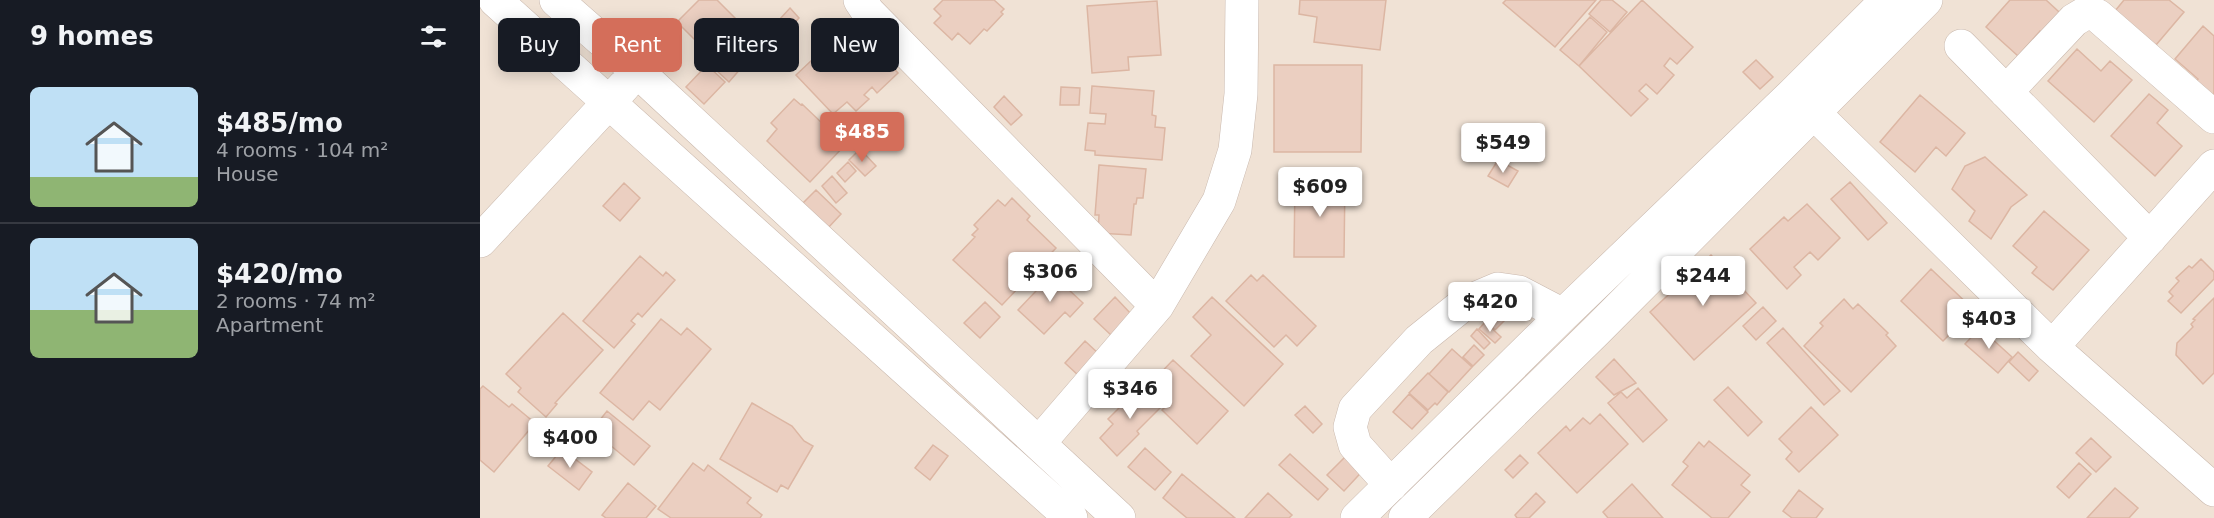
<!DOCTYPE html>
<html lang="en">
<head>
<meta charset="utf-8">
<style>
	body { margin:0; font-family:"DejaVu Sans",sans-serif; background:#20242c; color:#f1f3f6; height:100vh; display:flex; flex-direction:column; font-size:22px; white-space:nowrap }
	* { box-sizing:border-box; margin:0 }
	p { font-size:20px; color:#9ea1a6 }
	.icon { flex:none; width:33px; height:33px; fill:none; stroke:currentColor; stroke-width:2; stroke-linecap:round; stroke-linejoin:round }
	.map { position:relative; flex:1; overflow:hidden }
	.panel { display:flex; flex-direction:column; background:#171b24; width:480px }
	.panel>* { flex:none }
	.banner { position:absolute; left:18px; top:18px; width:570px; height:54px; display:flex; gap:12px }
	.price { position:absolute; translate:-50% -51px; padding:0 14px; border-radius:6px; background:#fff; color:#222; font-size:20px; line-height:39px; filter:drop-shadow(0 2px 3px #0008) }
	.price::after { content:''; position:absolute; left:50%; top:36px; width:18px; height:14px; margin-left:-9px; background:inherit; clip-path:polygon(0 0,100% 0,50% 100%) }
	.price.on { background:#d46e5a; color:#fff }
	ul { padding:0; list-style:none }
	li { display:flex; align-items:center; gap:18px; height:150px; padding:0 30px }
	li+li { border-top:2px solid #363941 }
	li span { display:grid; place-items:center; flex:none; width:168px; height:120px; border-radius:9px; color:#555 }
	li>.icon { margin-inline-start:auto }
	span .icon { width:72px; height:72px; fill:#fffc; stroke-width:1 }
	li b { font-size:26px }
	h2 { display:flex; justify-content:space-between; align-items:center; height:72px; padding:0 30px; font-size:26px }
	.chip { padding:0 21px; border-radius:9px; background:#171b24; box-shadow:0 3px 15px #0003; font-size:21px; line-height:54px }
	.chip.on { background:#d46e5a; color:#fff }
	main { display:flex; flex:1; min-height:0 }
	.map>svg:first-child { display:block }
	.residential { fill:#f0e2d5 }
	.building { fill:#ebcfc1; stroke:#dcb6a3; stroke-width:1.5 }
	.lines { fill:none; stroke-linecap:round; stroke-linejoin:round }
	.minor-casing { stroke:#c9b8ad; stroke-width:34 }
	.minor { stroke:#fff; stroke-width:33 }
</style>
</head>
<body>
<main>
<section class="panel">
<h2>9 homes<svg class="icon" aria-label="filters" viewBox="0 0 24 24"><path d="M4 7h16M4 17h16"/><circle cx="9" cy="7" r="2"/><circle cx="15" cy="17" r="2"/></svg></h2>
<ul>
<li><span style="background:linear-gradient(#bfe0f5 75%,#8fb573 0)"><svg class="icon" aria-label="home" viewBox="0 0 24 24"><path d="M3 11l9-7 9 7M6 9v11h12V9"/></svg></span><div><b>$485/mo</b><p>4 rooms · 104 m²</p><p>House</p></div></li>
<li><span style="background:linear-gradient(#bfe0f5 60%,#8fb573 0)"><svg class="icon" aria-label="home" viewBox="0 0 24 24"><path d="M3 11l9-7 9 7M6 9v11h12V9"/></svg></span><div><b>$420/mo</b><p>2 rooms · 74 m²</p><p>Apartment</p></div></li>
</ul>
</section>
<div class="map">
<svg width="1734" height="518" viewBox="0 0 1734 518">
	<rect width="100%" height="100%" fill="#f9f1e6"/>
	<path class="residential" d="M0,0H1734V518H0Z"/>
	<path class="building" d="M219,0H237L257,20L226,51L197,22Z
		M463,0H514L524,9L521,12L523,14L507,31L504,29L490,44L478,33L472,40L454,23L461,16L454,9Z
		M820,0H906L900,50L834,42L837,17L819,14Z
		M1026,0H1116L1075,47L1023,3Z
		M1121,0H1132L1147,12L1130,32L1109,14Z
		M1162,0L1213,47L1197,64L1190,58L1184,66L1194,75L1177,94L1166,84L1159,91L1168,99L1151,116L1099,66Z
		M1530,0H1566L1590,22L1572,41L1560,31L1538,56L1506,27Z
		M1644,0H1689L1704,12L1676,45L1630,17Z
		M677,1L681,55L648,57L649,70L612,73L607,6Z
		M310,8L319,18L309,29L299,20Z
		M1110,17L1127,32L1099,66L1080,50Z
		M366,19L418,73L397,93L392,87L384,95L389,99L376,111L367,102L353,114L316,75L350,43L346,38Z
		M1723,26L1734,36V102L1712,86L1718,79L1695,59Z
		M1597,49L1621,71L1630,61L1652,80L1614,122L1568,81Z
		M249,54L262,67L249,82L235,69Z
		M1276,60L1293,77L1280,89L1263,72Z
		M227,65L245,82L224,104L206,87Z
		M794,65H882L881,152H794Z
		M612,86L674,91L672,115L676,116L675,127L685,128L682,160L615,155V151L605,150L608,123L625,124L626,114L610,113Z
		M581,87L600,88L599,105H580Z
		M1669,94L1688,110L1677,123L1702,146L1675,176L1631,136Z
		M1440,95L1485,133L1466,156L1456,147L1435,172L1400,142Z
		M524,96L542,115L531,125L514,107Z
		M314,99L321,105L322,104L365,145L330,182L287,141L297,129L291,123Z
		M380,149L396,166L385,176L369,160Z
		M1505,157L1547,195L1531,207L1511,239L1489,221L1495,211L1472,189L1485,166Z
		M1018,160L1038,171L1028,187L1008,176Z
		M368,162L376,171L365,182L357,173Z
		M619,165L666,169L663,198H657L656,204H654L651,235L618,233L619,215H615Z
		M352,176L367,193L356,203L342,186Z
		M815,179H865L864,257H814Z
		M1370,182L1407,223L1388,240L1351,199Z
		M144,183L160,198L140,221L123,206Z
		M336,190L361,214L348,228L322,204Z
		M532,198L550,216L547,220L576,248L522,305L473,260L495,237L492,235L498,229L494,225L518,200L525,206Z
		M1327,204L1360,238L1338,260L1330,252L1314,267L1321,275L1307,289L1270,249L1304,217L1308,221Z
		M1564,211L1609,250L1573,290L1552,273L1557,267L1533,246Z
		M1231,255L1276,303L1214,360L1170,312Z
		M160,256L183,276L186,272L195,280L162,317L158,313L151,321L155,324L134,348L103,321Z
		M1721,259L1734,272V279L1701,313L1688,301L1693,296L1689,292L1699,281L1696,278L1709,266L1712,268Z
		M1451,269L1494,310L1463,341L1421,301Z
		M575,271L592,287L589,290L603,303L590,317L585,312L564,334L538,310Z
		M771,275L777,281L783,275L836,326L817,346L806,335L794,347L746,301Z
		M635,297L652,315L632,336L614,319Z
		M732,297L803,364L764,406L711,356L731,335L713,317Z
		M1734,298V373L1723,384L1696,355L1697,343L1713,327L1711,324L1715,320L1713,319Z
		M1364,299L1373,309L1378,304L1408,333L1406,335L1416,346L1371,392L1324,346L1343,326L1340,323Z
		M505,302L520,317L500,338L484,323Z
		M1020,306L1030,315L1015,330L1006,321Z
		M1283,307L1296,321L1276,340L1263,326Z
		M83,313L123,350L75,403L77,404L66,417L38,392L41,388L26,374Z
		M181,319L201,335L207,328L231,349L180,410L169,401L153,420L120,393Z
		M1005,322L1021,337L1015,343L999,329Z
		M1303,328L1360,391L1344,405L1287,343Z
		M1500,328L1532,357L1518,373L1485,344Z
		M997,329L1010,343L1004,349L991,336Z
		M605,341L619,354L599,376L585,363Z
		M994,345L1004,355L993,366L983,357Z
		M972,349L992,367L969,392L949,374Z
		M1538,352L1558,371L1549,381L1529,362Z
		M1134,359L1156,383L1134,395L1116,377Z
		M693,360L748,411L717,444L682,410L689,403L669,385Z
		M948,373L968,392L957,405L955,403L948,410L929,393Z
		M662,385L682,406L657,431L659,434L637,456L620,438L633,424L628,419Z
		M3,386L29,407L32,404L55,423L14,472L0,460V389Z
		M1248,387L1282,422L1268,436L1234,400Z
		M1158,388L1187,420L1163,442L1128,403L1141,392L1147,398Z
		M929,394L948,412L932,429L913,412Z
		M272,403L312,426L324,441L333,446L308,489L301,485L297,492L240,459Z
		M825,406L842,424L833,433L815,415Z
		M1331,407L1358,435L1319,472L1306,459L1312,452L1299,439Z
		M127,411L170,446L154,465L112,430Z
		M1120,414L1148,444L1097,493L1058,453L1086,426L1090,431L1103,418L1110,424Z
		M1611,438L1631,457L1616,472L1596,453Z
		M1229,441L1270,475L1261,485L1270,492L1248,518H1232L1192,485L1208,466L1203,462L1219,442L1224,447Z
		M453,445L468,456L450,480L435,468Z
		M665,448L691,472L675,490L648,467Z
		M82,449L112,472L99,490L68,466Z
		M873,449L889,464L864,491L847,475Z
		M810,454L848,489L838,500L799,465Z
		M1040,455L1048,463L1033,478L1025,470Z
		M213,463L224,471L228,465L271,498L267,503L282,515L280,518H191L178,509Z
		M1599,463L1611,474L1589,498L1577,487Z
		M702,474L755,518H707L683,498Z
		M148,483L176,506L166,518H126L122,515Z
		M1152,484L1183,518H1128L1123,512Z
		M1635,488L1658,508L1649,518H1607Z
		M1319,490L1343,509L1336,518H1312L1303,511Z
		M788,493L812,515L809,518H765Z
		M1056,493L1065,502L1049,518H1037L1035,515Z"/>
	<g class="lines">
		<g class="minor-casing">
			<path id="minor" d="M15,0L591,518
				M76,0L158,72L639,518
				M380,0L388,12L677,306
				M1481,46L1670,238
				M1526,92L1594,20L1609,11L1618,16L1734,117
				M1319,94L1333,112L1572,347L1734,490
				M0,241L144,86
				M1572,347L1734,166
				M559,443L677,306L739,201L755,150L761,94L762,0
				M911,485L875,445L870,427L875,409L939,340L985,303L1018,289L1039,292L1083,315
				M877,518L1083,315L1316,91L1407,0
				M925,518L1116,331L1446,0"/>
		</g>
		<use href="#minor" class="minor"/>
	</g>
</svg>
<b class="price on" style="left:382px;top:163px">$485</b>
<b class="price" style="left:1023px;top:174px">$549</b>
<b class="price" style="left:840px;top:218px">$609</b>
<b class="price" style="left:570px;top:303px">$306</b>
<b class="price" style="left:1223px;top:307px">$244</b>
<b class="price" style="left:1010px;top:333px">$420</b>
<b class="price" style="left:1509px;top:350px">$403</b>
<b class="price" style="left:650px;top:420px">$346</b>
<b class="price" style="left:90px;top:469px">$400</b>
<div class="banner">
<a class="chip">Buy</a>
<a class="chip on">Rent</a>
<a class="chip">Filters</a>
<a class="chip">New</a>
</div>
</div>
</main>
</body>
</html>
